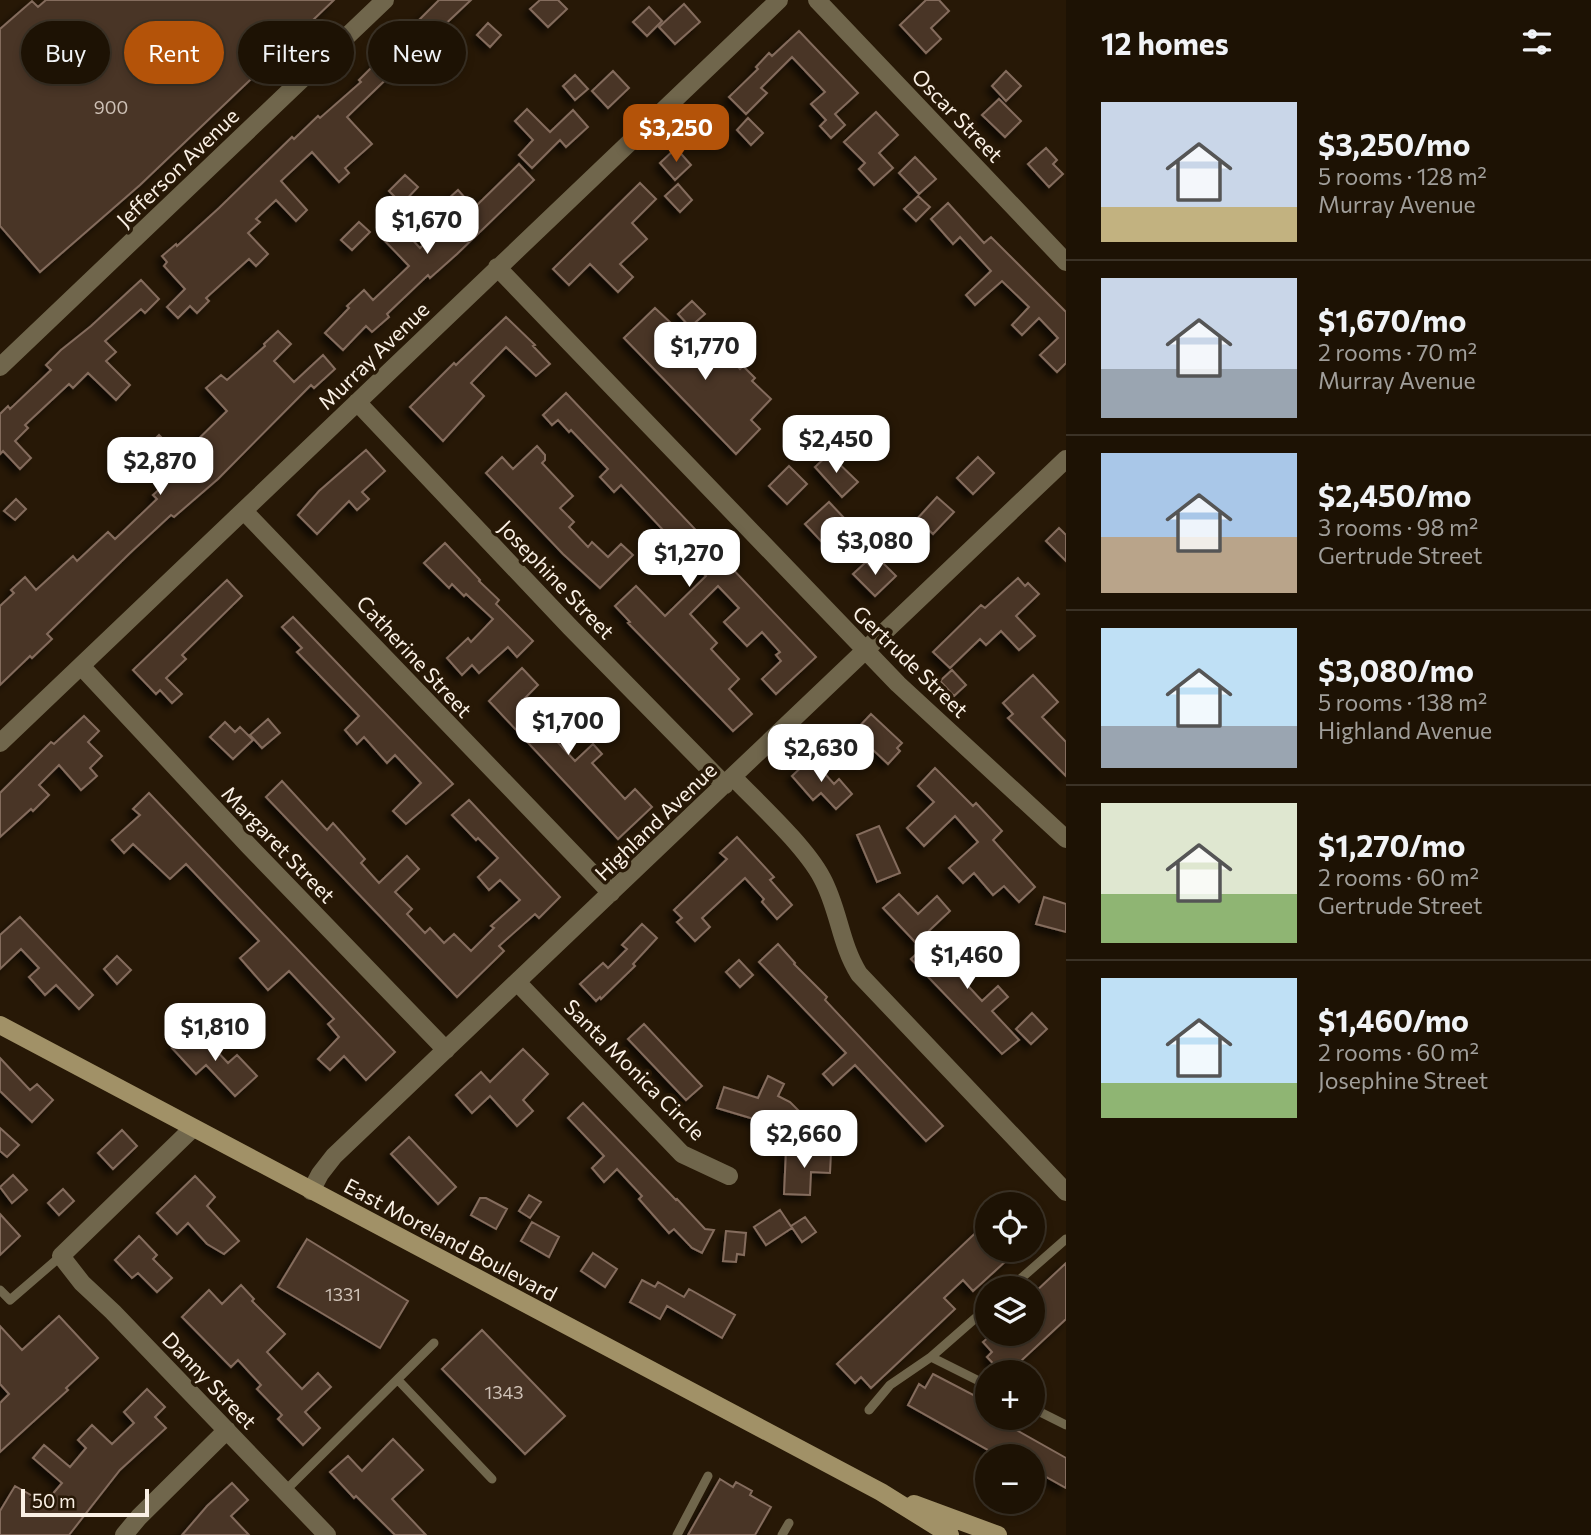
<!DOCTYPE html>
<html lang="en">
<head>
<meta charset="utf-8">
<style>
	body { margin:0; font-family:Commissioner,sans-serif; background:#2a2013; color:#f1f3f6; height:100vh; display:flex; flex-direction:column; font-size:26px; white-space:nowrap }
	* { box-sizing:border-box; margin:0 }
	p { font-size:23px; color:#a09e9a }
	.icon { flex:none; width:38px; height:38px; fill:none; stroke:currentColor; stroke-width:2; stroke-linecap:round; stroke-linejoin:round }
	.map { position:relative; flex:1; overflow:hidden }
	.details { display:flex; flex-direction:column; background:#1d1204; width:525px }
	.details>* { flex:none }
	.banner { position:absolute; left:21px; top:21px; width:665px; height:63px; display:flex; gap:14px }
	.tools { position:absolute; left:975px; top:1192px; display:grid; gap:14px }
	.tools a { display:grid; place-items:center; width:70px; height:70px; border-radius:50%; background:#1d1204; box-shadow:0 4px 10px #0003,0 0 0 2px #3b3226; font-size:35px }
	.scale { position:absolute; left:21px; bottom:18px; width:128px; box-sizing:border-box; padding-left:7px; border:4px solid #faf0e5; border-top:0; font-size:19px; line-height:24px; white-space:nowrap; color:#faf0e5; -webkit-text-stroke:5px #271806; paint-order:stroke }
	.price { position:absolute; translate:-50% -60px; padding:0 16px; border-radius:14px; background:#fff; color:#222; font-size:23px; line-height:46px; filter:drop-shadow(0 2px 4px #0008) }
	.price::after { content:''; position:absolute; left:50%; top:42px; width:21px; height:16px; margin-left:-10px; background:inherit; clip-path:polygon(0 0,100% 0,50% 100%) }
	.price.selected { background:#b45309; color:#fff }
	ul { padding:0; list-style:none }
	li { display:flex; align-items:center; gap:21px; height:175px; padding:0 35px }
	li+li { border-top:2px solid #3b3226 }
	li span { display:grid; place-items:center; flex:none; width:196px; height:140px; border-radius:0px; color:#555 }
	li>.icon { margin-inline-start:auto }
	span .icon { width:84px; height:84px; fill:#fffc; stroke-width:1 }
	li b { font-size:30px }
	h2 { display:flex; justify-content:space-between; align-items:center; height:84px; padding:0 35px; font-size:30px }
	.chip { padding:0 24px; border-radius:32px; background:#1d1204; box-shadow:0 4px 10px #0003,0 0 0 2px #3b3226; font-size:24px; line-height:63px }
	.chip.selected { background:#b45309; color:#fff }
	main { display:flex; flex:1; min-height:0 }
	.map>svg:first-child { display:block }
	.building { fill:#4a3527; stroke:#846c5d; stroke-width:2; filter:url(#shadow) }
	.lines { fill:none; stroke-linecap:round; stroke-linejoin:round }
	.service { stroke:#70664c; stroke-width:9 }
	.minor { stroke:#70664c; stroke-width:18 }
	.secondary { stroke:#a19167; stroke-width:18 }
	.labels { text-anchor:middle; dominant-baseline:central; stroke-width:7; stroke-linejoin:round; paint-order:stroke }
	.number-label { font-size:18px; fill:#cec1b6 }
	.street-label { font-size:21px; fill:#faf0e5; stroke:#271806 }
</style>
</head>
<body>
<main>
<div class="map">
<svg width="1066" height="1535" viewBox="0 0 1066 1535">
	<defs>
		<filter id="shadow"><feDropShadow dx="-5" dy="5" stdDeviation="3.5" flood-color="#0009"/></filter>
	</defs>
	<rect width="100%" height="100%" fill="#271806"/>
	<path class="building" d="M46,0H334L140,185L40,272L0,226V29L32,1L38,7Z
		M439,0H471L421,47L428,53L411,69L404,62L347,117L372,144L345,168L349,173L339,182L312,152L281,181L307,210L296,221L276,200L256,219L260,222L248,233L268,254L256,266L249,259L206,298L209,301L197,313L190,306L178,318L167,307L185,289L164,266L167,262L162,256L176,244L177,246L219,208L292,137L294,139L318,116L320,118L361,82L359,80Z
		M540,0H558L567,9L548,27L530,9Z
		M926,0H939L949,11L931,28L941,39L926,53L900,25Z
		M684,4L700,22L675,44L659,27Z
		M649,7L662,21L647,36L633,22Z
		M488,23L501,35L490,47L477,35Z
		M799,31L858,93L835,114L845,125L831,138L820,126L826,120L811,104L825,92L792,57L761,88L767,93L746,114L729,97L758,69L756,67L769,53L772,56Z
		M613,71L629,88L608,108L592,91Z
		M1006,71L1021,86L1006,101L992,86Z
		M575,75L588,89L575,100L563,86Z
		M999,99L1021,121L1005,137L982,115Z
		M527,109L550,132L573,110L588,127L566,147L560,140L532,168L519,155L533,140L515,121Z
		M876,112L898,135L879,153L893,168L874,185L859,169L865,163L844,142Z
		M748,118L763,133L751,145L737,130Z
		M676,148L691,165L675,180L660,163Z
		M1046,148L1057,160L1053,164L1063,174L1049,187L1028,164Z
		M915,157L936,179L919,194L899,173Z
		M519,164L534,180L457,254L430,278L428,275L387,314L389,317L372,332L366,326L343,350L325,333L349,308L347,306L364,290L373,300L409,266L383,239L399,225L420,248L459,211L448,199L458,190L474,208Z
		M405,175L418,187L402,204L389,191Z
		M640,183L656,199L632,223L647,239L620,264L633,277L618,292L590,264L569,285L553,269Z
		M678,184L692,200L680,212L665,196Z
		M918,196L930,207L916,221L904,209Z
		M948,203L984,243L991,237L1066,312V363L1057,372L1040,355L1058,338L1039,318L1022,335L1012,325L1029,307L1002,281L975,305L966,295L991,271L960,237L953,244L931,219Z
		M359,222L370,232L352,250L341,240Z
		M141,280L159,299L145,313L141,309L105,341L116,352L106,361L130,385L116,400L88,373L73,388L69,384L25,425L28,428L15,441L31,458L20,469L3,451L0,454V414L8,406L10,409L51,370L46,365L61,350L91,326Z
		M692,301L705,314L690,327L678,314Z
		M655,308L673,325L658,340L681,365L711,338L740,369L743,366L755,378L752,381L771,399L751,420L760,429L736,454L624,338Z
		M506,317L535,345L533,346L550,364L536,376L506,347L471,383L484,396L443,441L410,407L454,363L456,365Z
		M278,331L291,344L274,361L294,382L323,355L335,369L314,388L311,385L218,479L174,517L171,515L129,554L47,634L52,639L32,658L30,656L0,685V606L14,593L11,590L25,577L36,590L73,556L77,561L108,532L115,539L157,499L153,495L175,475L147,447L159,435L180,457L227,411L206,388L221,375L227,380L265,346L264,344Z
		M566,393L816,657L776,694L762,679L781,661L776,655L780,652L762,632L747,646L724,622L739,608L718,586L690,614L717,643L711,649L739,679L729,689L752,714L733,731L628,623L630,622L615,606L636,586L665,616L706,576L621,485L614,492L600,477L608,469L571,430L569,432L558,420L552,425L543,415Z
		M537,446L545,455V460L542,463L573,496L560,508L574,522L569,527L588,547L592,542L608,557L621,544L633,555L600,588L563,554L486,473L502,457L513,469Z
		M366,450L385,471L362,492L369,499L357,510L349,501L317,534L298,515L319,491Z
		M829,454L858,482L842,497L815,467Z
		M978,457L994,473L973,494L957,478Z
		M789,466L807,484L787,504L769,486Z
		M937,497L954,512L933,534L917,519Z
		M16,499L26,509L15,520L4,511Z
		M829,502L846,520L822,542L805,524Z
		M1059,528L1066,535V561L1046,541Z
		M445,543L480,580L479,581L499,600L496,604L533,641L517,657L508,647L479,673L472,665L462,675L447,658L468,638L471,642L493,619L466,594L464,596L452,584L449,588L424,563Z
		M880,560L896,576L875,596L853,574L866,562L872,568Z
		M1018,578L1025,586L1028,583L1039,594L1016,616L1035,636L1019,650L1001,631L986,645L980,639L950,668L933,652L981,605L985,608Z
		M227,580L242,596L182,655L186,659L166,678L182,694L172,703L160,690L156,694L133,670Z
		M293,617L453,784L406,824L393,811L421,783L395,755L387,763L364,737L357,744L345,730L359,716L297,652L302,648L282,627Z
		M522,668L538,685L525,698L543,717L556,705L570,720L552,736L575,761L593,744L602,754L592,763L625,799L635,789L652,807L618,839L489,701Z
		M952,670L966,685L954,696L940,681Z
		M1033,675L1058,702L1042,717L1066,742V776L1008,718L1013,714L1003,703Z
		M871,714L902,743L897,748L900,751L888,764L854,732Z
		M84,716L99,731L88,742L102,756L90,768L97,776L81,790L59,765L39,785L49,795L33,811L31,809L0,837V793L51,742L54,744Z
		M268,719L280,733L262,748L250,735Z
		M225,722L235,732L240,727L253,740L233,759L210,737Z
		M811,758L834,784L839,779L852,794L836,809L821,793L813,800L792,776Z
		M935,768L973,806L976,803L1002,831L993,840L1035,887L1019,902L1004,886L993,895L974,873L963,883L949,868L978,842L955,816L924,846L907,828L934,802L918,786Z
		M282,781L327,830L333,823L365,859L361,863L379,883L407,856L419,869L395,892L412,909L407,914L425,933L430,928L444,943L454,934L471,951L494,928L491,926L520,900L500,880L489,890L478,877L498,858L478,838L476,840L452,815L469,800L560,897L539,918L535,914L499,946L504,951L457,997L266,797Z
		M149,793L395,1052L366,1080L344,1056L330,1070L318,1059L339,1037L328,1024L334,1019L289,971L268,990L240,958L259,941L186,864L170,879L133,844L124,853L112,840L140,815L133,809Z
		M879,826L900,873L877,882L857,835Z
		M737,837L774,877L770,880L792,905L777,919L762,902L764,899L745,878L702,918L710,927L695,941L677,922L682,918L674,910L727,859L720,853Z
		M899,894L918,914L937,896L950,911L916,943L883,908Z
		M1044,897L1066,904V932L1036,924Z
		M20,917L93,995L79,1009L56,985L45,995L29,977L39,968L21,949L0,969V935Z
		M642,924L657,938L633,964L635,966L601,999L600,997L596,1001L580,984L603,963L608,968L627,949L622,945Z
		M971,937L984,950L958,975L982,1001L998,986L1008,997L992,1011L1019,1040L1002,1054L911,959L929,942L947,962Z
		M778,944L795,963L794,964L827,997L825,1000L943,1126L926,1141L855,1065L833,1085L823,1074L846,1053L759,962Z
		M117,956L131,970L117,984L104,969Z
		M739,960L753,975L740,987L726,972Z
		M1032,1013L1047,1029L1031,1044L1016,1029Z
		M644,1024L702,1086L686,1100L628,1039Z
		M200,1033L228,1063L237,1055L257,1076L235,1096L206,1065L196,1074L172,1048L184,1037L190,1042Z
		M523,1049L548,1074L523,1100L533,1111L517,1126L490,1096L472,1113L456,1095L481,1072L490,1082Z
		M0,1058L30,1090L37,1084L53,1100L32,1122L0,1091Z
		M768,1076L784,1084L778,1096L790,1102L803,1115L796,1122L802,1128L783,1146L757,1120L717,1108L724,1087L758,1098Z
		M583,1103L676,1200L677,1199L705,1229L714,1230L702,1253L692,1248L674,1229L669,1233L639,1199L642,1196L617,1169L604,1182L592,1168L604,1156L568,1118Z
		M0,1128L19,1145L7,1157L0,1151Z
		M122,1130L137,1146L113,1169L98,1153Z
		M409,1137L456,1187L438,1204L391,1154Z
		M786,1150L831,1153L830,1173L811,1172L810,1195L784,1194Z
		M13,1175L27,1190L12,1203L0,1187Z
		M195,1176L215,1197L207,1206L239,1241L224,1254L207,1244L188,1223L177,1234L157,1213Z
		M63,1189L74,1201L59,1215L48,1203Z
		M529,1195L541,1202L530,1218L519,1211Z
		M480,1198H486L507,1209L496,1229L471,1215Z
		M780,1210L792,1228L766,1245L754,1227Z
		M0,1214L20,1236L0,1255Z
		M805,1217L816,1232L802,1242L791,1226Z
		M532,1222L559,1237L549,1257L521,1241Z
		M987,1222V1250H1018L973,1291L963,1280L944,1298L955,1309L871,1388L861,1377L855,1383L837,1364Z
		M726,1231L746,1233L744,1255L737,1254L736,1262L723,1261Z
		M139,1236L157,1255L153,1259L172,1278L157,1292L138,1273L132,1278L115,1260Z
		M307,1239L408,1301L380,1348L278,1287Z
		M593,1253L617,1269L605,1287L581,1271Z
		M1066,1263V1319L1009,1372H1001L987,1357L992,1352L983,1342L992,1334H1000L1006,1340L1012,1334H1032V1295Z
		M642,1280L655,1287L658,1282L684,1297L689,1289L735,1315L722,1338L667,1306L660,1319L630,1302Z
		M241,1285L254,1299L252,1301L285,1334L267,1352L302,1389L318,1373L331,1387L305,1412L320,1428L303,1445L278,1419L282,1415L257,1389L261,1385L238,1360L231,1367L182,1317L209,1290L222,1304Z
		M59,1316L98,1358L66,1388L68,1390L0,1452V1403L9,1394L0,1384V1326L22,1350Z
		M482,1330L565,1416L525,1454L442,1369Z
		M933,1374L987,1402V1418H1007L1004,1423L1066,1458V1488L1032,1469V1456H1009L999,1451L997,1455L908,1405L919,1384L925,1388Z
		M147,1389L165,1407L155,1417L166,1428L120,1470L69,1535H0V1511L15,1486L45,1503L62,1483L33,1458L44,1445L70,1467L86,1448L78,1440L92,1425L112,1444L134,1423L124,1412Z
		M393,1439L423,1470L392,1499L426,1535H395L356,1496L354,1498L330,1472L348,1456L362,1471Z
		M720,1479L733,1487L736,1482L752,1491L750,1495L771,1507L755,1535H688Z
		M232,1483L248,1500L231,1516L249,1535H182L207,1506Z"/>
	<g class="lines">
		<path class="service" d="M1010,1288L1066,1239
			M0,1290L10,1300L61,1256
			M987,1308L931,1357L987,1385
			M398,1380L492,1479
			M1032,1408L1066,1425
			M869,1410L890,1385L931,1357
			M285,1491L434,1343
			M677,1535L708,1476
			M782,1535L789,1523"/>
		<path class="minor" d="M817,0L1066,262
			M497,267L898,684L1066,839
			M0,367L385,0
			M357,402L570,627L725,785
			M244,511L611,893
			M81,666L249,846L446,1050
			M0,743L779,0
			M733,777C760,805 805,846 822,878C839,909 840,944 859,974L1066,1192
			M517,982L682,1154L729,1176
			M193,1128L61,1256L82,1283L113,1312L327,1535
			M311,1191L320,1174L334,1156L1066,459
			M124,1535L139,1517L227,1430"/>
		<path class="secondary" d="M0,1025L881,1492L950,1535
			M914,1504L998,1535"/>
	</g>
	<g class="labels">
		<g class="number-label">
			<text x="111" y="107">900</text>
			<text x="343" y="1294">1331</text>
			<text x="504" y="1392">1343</text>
		</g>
		<g class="street-label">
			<text transform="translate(958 115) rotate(46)">Oscar Street</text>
			<text transform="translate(177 167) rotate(-44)">Jefferson Avenue</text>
			<text transform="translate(373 355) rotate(-44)">Murray Avenue</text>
			<text transform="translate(557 579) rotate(46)">Josephine Street</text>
			<text transform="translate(415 656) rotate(47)">Catherine Street</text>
			<text transform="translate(911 661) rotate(44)">Gertrude Street</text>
			<text transform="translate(655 821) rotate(-44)">Highland Avenue</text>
			<text transform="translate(279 844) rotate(46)">Margaret Street</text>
			<text transform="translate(635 1069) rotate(45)">Santa Monica Circle</text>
			<text transform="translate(451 1239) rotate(28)">East Moreland Boulevard</text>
			<text transform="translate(210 1380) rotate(46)">Danny Street</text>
		</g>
	</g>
</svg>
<div class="tools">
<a><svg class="icon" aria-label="locate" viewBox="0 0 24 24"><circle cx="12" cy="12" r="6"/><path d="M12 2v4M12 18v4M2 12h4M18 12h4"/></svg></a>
<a><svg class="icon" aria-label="layers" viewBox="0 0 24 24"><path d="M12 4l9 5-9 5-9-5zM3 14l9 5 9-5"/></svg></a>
<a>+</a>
<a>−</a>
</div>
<div class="scale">50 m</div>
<b class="price selected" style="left:676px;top:164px">$3,250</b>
<b class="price" style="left:427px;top:256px">$1,670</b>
<b class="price" style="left:705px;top:382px">$1,770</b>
<b class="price" style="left:836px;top:475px">$2,450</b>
<b class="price" style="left:160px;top:497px">$2,870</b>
<b class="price" style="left:875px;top:577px">$3,080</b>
<b class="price" style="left:689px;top:589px">$1,270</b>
<b class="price" style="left:568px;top:757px">$1,700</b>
<b class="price" style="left:821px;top:784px">$2,630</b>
<b class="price" style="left:967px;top:991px">$1,460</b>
<b class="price" style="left:215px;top:1063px">$1,810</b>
<b class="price" style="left:804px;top:1170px">$2,660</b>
<div class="banner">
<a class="chip">Buy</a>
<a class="chip selected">Rent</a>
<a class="chip">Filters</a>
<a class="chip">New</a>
</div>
</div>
<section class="details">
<h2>12 homes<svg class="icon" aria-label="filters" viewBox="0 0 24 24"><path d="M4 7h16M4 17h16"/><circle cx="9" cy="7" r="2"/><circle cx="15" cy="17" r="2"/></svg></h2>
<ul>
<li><span style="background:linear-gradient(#c9d6e8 75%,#c2b280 0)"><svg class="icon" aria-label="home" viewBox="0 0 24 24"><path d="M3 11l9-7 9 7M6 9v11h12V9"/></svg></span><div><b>$3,250/mo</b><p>5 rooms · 128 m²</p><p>Murray Avenue</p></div></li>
<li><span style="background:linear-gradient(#c9d6e8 65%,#9aa5b1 0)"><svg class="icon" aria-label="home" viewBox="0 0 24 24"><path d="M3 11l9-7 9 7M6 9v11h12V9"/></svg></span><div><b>$1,670/mo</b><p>2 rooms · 70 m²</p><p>Murray Avenue</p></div></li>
<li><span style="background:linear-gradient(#a9c7e8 60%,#b9a48a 0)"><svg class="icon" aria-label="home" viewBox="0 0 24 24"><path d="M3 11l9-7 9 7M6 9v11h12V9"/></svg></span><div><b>$2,450/mo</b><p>3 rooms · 98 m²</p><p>Gertrude Street</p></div></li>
<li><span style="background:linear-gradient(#bfe0f5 70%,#9aa5b1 0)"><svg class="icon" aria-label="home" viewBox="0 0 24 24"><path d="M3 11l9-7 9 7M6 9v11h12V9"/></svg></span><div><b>$3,080/mo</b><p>5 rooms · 138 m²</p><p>Highland Avenue</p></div></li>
<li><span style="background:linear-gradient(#dfe7d0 65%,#8fb573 0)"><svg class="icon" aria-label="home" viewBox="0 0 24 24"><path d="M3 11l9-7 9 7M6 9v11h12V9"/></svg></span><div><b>$1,270/mo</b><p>2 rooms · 60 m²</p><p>Gertrude Street</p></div></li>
<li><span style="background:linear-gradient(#bfe0f5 75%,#8fb573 0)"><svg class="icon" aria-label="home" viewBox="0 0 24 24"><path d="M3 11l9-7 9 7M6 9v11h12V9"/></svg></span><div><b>$1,460/mo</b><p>2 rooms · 60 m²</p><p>Josephine Street</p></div></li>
</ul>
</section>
</main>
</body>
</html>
